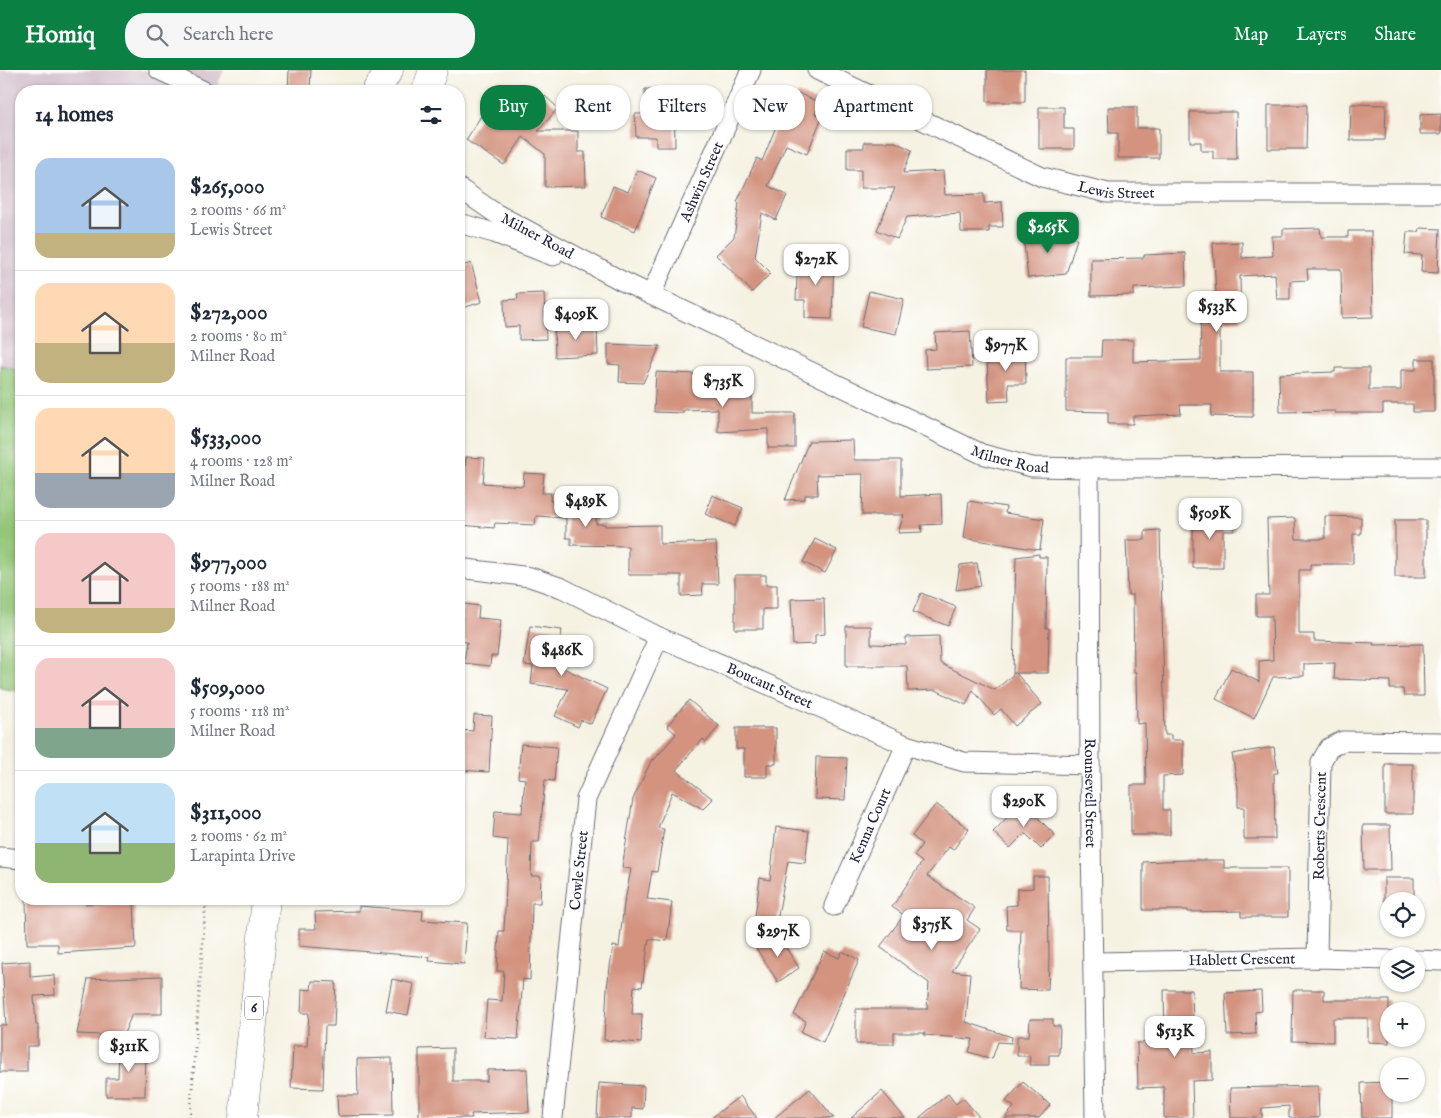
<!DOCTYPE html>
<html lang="en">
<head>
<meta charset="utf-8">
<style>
	body { margin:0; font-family:"IM FELL English",serif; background:#f6f6f7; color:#1f2937; height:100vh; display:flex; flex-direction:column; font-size:19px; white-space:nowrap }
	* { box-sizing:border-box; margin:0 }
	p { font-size:16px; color:#747a83 }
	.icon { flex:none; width:28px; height:28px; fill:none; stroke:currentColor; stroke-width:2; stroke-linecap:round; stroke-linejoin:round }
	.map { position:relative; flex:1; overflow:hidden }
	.side { position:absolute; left:15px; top:15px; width:450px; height:820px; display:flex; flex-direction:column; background:#fff; border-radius:20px; box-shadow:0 1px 4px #0004 }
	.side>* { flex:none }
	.top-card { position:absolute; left:480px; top:15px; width:475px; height:45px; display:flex; gap:10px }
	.controls { position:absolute; left:1380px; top:822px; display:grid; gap:10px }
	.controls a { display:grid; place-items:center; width:45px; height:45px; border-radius:50%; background:#fff; box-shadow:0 1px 4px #0004; font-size:25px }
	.price { position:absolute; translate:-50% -42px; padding:0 11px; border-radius:10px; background:#fff; color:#222; font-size:16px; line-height:32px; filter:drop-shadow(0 1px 2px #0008) }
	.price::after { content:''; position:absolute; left:50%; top:30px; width:15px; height:11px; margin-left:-8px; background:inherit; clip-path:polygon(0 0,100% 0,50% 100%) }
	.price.active { background:#0b8043; color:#fff }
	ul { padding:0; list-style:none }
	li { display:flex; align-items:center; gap:15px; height:125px; padding:0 20px }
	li+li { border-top:1px solid #e0e1e3 }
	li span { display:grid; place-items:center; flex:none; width:140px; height:100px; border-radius:15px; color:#555 }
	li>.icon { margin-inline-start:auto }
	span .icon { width:60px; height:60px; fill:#fffc; stroke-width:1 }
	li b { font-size:21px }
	h2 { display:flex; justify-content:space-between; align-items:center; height:60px; padding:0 20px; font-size:21px }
	.chip { padding:0 18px; border-radius:20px; background:#fff; box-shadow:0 1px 4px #0004; font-size:18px; line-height:45px }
	.chip.active { background:#0b8043; color:#fff }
	header { display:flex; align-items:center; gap:30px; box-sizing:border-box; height:70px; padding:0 25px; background:#0b8043; color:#fff }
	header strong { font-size:24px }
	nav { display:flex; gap:28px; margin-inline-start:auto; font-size:18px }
	.search { width:350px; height:45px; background:#f6f6f7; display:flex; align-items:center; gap:12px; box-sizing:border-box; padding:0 18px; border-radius:20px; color:#747a83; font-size:19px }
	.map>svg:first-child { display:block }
	.industrial { fill:#d1bdc9 }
	.green { fill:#93c677; stroke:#5a7459 }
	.building { fill:#d3937f }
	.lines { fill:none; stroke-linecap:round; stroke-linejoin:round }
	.street-casing { stroke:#6c6b75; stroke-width:21 }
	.primary-casing { stroke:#6c6b75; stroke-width:29 }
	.path { stroke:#6c6b75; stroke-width:3; stroke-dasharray:1 4; stroke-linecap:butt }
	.street { stroke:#fff; stroke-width:19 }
	.primary { stroke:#fff; stroke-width:28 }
	.labels { text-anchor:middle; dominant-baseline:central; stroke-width:4.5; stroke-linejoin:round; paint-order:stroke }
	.shield { fill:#fff; stroke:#646476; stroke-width:1 }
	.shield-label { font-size:14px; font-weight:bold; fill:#22223b }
	.street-label { font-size:15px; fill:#22223b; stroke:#fff }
</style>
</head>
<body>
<header>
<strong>Homiq</strong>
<div class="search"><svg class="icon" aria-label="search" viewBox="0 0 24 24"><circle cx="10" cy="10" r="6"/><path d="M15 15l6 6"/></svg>Search here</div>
<nav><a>Map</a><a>Layers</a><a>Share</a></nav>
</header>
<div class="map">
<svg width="1441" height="1048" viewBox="0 0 1441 1048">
	<rect width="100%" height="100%" fill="#fff"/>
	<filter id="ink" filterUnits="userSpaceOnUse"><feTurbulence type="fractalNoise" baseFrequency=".02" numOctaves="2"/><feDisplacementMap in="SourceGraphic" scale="10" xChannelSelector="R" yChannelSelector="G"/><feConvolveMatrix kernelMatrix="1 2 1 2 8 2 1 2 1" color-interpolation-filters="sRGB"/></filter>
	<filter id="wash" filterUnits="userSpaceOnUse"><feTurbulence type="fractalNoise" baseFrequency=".0096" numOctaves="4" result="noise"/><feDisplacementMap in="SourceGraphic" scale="20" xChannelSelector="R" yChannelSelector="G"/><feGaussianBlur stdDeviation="1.12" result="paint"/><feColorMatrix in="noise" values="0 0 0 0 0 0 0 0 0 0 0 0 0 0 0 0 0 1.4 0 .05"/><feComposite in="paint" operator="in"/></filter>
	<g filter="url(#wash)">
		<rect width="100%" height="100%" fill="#f5f2e2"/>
		<path class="industrial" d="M0,0H224L215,21H21V301L0,295Z"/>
		<path class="green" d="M0,295L21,301V622L0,618Z"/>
		<g id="blocks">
			<path class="building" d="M289,0H311L310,21H288Z
				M987,0H1025V32H987Z
				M645,19H674L675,77H656V67H636L635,44H645Z
				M798,23L820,33L815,44L822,47L807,84L786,75L768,116L787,125L776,150L762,143L755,187L771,203L752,222L716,185L734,167L739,133L737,132L757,88L762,91L785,35L792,38Z
				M545,26L558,38L538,61H578V82H585L586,116L545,117V84L523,67L504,95L466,70L491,30L523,51Z
				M1351,34L1386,35L1385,70H1350Z
				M1268,35H1307L1306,79H1268Z
				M1039,37H1064V59H1074V79H1039Z
				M1108,37H1137V58H1159V88H1118V63H1109Z
				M1190,42H1236L1237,89H1213V81H1201V72H1190Z
				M1441,44V64H1420V45Z
				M864,72H895L912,80L903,103L943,101L945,125L984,124V133L1002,132L1003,157H989V162H961L960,143L907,147L897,169L877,160L895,118H861V100H847V78H864Z
				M637,100L656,108L635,161L601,147L613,116L628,122Z
				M1320,158L1321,167H1348V161H1371L1373,247L1342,248L1341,199H1307L1308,210L1290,211V229H1277L1275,204L1240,206L1241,250L1220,251V302H1253V347L1211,346L1212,335H1180L1181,344L1133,346V354H1108V342L1066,341V287H1101L1102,270H1133V292L1201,290L1200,223H1216L1213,173L1242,172V188L1273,186L1272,166H1283V159Z
				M1420,158L1440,159L1438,203L1421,202L1422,185L1405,184L1407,162H1419Z
				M1053,162L1077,169L1066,204L1028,208L1023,165Z
				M1185,183L1186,216L1134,218V225L1091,226V189L1144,188V185Z
				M798,186L834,188L832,249L805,248V230H796Z
				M471,193L482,232L459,239V197Z
				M869,221L904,229L896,264L861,257Z
				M544,223L546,269L519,270V256L505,257L504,230L518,229L517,224Z
				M597,255L598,285L555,287L554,256Z
				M970,261L972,297L926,299L925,280L936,279L935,263Z
				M608,274L660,276L643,313L619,312L620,295L608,294Z
				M1006,274H1025L1026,314H1008L1009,331L989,332L987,288H1006Z
				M1416,289H1434V342H1413V334H1383V343H1335V341L1280,342L1279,304L1335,302V298H1369V320H1401V300H1416Z
				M656,302L695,304L694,319L752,318V343H795V378H768V359L718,362V339L683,340V343L654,342Z
				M853,370L854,390H901V426L941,424L942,454L921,455L922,462L898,463L904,445H862L863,404L817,405L818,425H805V429L785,430L809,371Z
				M466,387L485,388L483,413L523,416L524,403L544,404L542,423H551L550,431L596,432V454H605V456L660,455V474L716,472L718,514H702L703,525L681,526V505H628V476L571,475V468H566V448L536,446L535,455L495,453L494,458L461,455Z
				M712,425L743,438L735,456L705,444Z
				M969,431L1006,437L1005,443L1044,449L1040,480L964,468Z
				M1193,446H1234V461H1223V498H1193Z
				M1325,446L1361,447V464H1353V494H1310V500H1299V564H1314V571L1374,573L1373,575L1423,574L1424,626H1404L1403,619H1390V611L1334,609L1335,593L1304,594V606L1273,607L1254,648L1216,629L1231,598L1259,612V591L1273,590L1272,546H1256V525H1269L1267,449L1295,448L1296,469H1325Z
				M1395,450H1426V507H1395Z
				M1160,460L1165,665H1171V670H1183V705L1163,706V740H1170V765H1131V715H1146L1145,653L1137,654L1136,602H1134L1133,525H1128L1126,470H1145V461Z
				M815,469L837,480L825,503L803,492Z
				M1039,484V487H1047L1046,558H1049L1048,603H1016L1042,634L1015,656L1001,639L994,645L973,620L966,635L936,620L908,621L907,596H846V556H871V574L906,575V567L939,566L940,593L995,620L1015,603H1013L1016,487Z
				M977,493L981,516L956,520L960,495Z
				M735,505H766V515H777V539H763V559H735Z
				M921,523L956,537L948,556L913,542Z
				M824,528L825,564L815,565V574L793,575L791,529Z
				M464,534L479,536L478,548L501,550L497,586H491L490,596L464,593L467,572L459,571Z
				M530,556L562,560L557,595L607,619L591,654L581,650L578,657L555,646L568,619L531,614L533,596L524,595Z
				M689,630L719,656L706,672L703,669L676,700L713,729L703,739L672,722L658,758L664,759L657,802L652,801L647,829L672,832L667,871L649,869L642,917L634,916L632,944H642L641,973L604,970L607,918L613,876L619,877L625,826H626L631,799L622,798L633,729L652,689L654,690L676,664L667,656Z
				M474,645L492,646L489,702L459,700V660L473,661Z
				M736,658H776V694H767V707H744V679H736Z
				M521,674L557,677L554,711L545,710L539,772H532L531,806H541L540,833H532L530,910L523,909L518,969L484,967L487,930L502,931L504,901H497L499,861H504L508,770L493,768L495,741L522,743L525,709L518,708Z
				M1274,677L1278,703H1274L1275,769H1244V737H1238V718L1232,684Z
				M816,687L847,688L845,730L815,729Z
				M1385,694H1413V744H1385Z
				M1022,732L1055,765L1041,779L1025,763L1010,778L993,762Z
				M936,734L969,759L953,780L949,777L927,806L975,838L967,850L980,859L952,901L970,903L966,952L1012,967L1011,973L998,972L992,989L969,982L973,969L924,965L925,963H894V974H856V939H927L929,913L880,877L904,845L892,837L922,792L914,786L922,774L912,766Z
				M1363,755H1390L1391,800H1364Z
				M776,757L809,761L805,793L788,791L777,851L755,847L760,808L770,810Z
				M1187,790H1224V798H1288V847H1241V841L1188,842V840H1143V792Z
				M1033,806H1048L1049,886L1048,920L1019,919L1021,860H1007L1006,836L1017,835V819L1033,818Z
				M1384,808H1414V831H1384Z
				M26,829H85V834L134,832L136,878L58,883V874H27Z
				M359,836L423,841L422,850L467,853L464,894L429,891L430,887L299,876V859H316L315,842L359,841Z
				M777,864L799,898L778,912L756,878Z
				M824,881L839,888L842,881L859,890L823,972L801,962L806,951L794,945Z
				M30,891V907L54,905L55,925L34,926L36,955H38V976H27V1002H0V955H6L2,893Z
				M162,906V944H132L123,966L77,964L88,909Z
				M392,909L414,914L408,945L386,941Z
				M312,911L336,912L334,956H325L323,1019L291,1018L293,976H307L309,943H301L302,919L311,920Z
				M1164,920H1192L1194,983L1212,982V1010L1192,1011L1193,1048H1164V1017L1138,1018L1137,973L1165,972Z
				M1293,920H1324V930H1389V973L1368,972V948H1333V972L1292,971Z
				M1261,921L1262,941L1255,942L1256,964L1227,965L1225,923Z
				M1030,949H1053V956H1060L1059,985H1049V995H1029L1030,986H1017V966H1029Z
				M119,975H146L145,1026H106V1008H118Z
				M453,978V1011H487V1000L527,999L529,1042L471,1044L472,1048H419V979Z
				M392,988L393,1045L338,1046L337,1025H358L357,989Z
				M1023,1012L1050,1035L1039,1048H1005L1014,1037L1006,1031Z
				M1389,1012V1024H1392V1048H1362L1361,1013Z
				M599,1013L644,1016L643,1039L632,1038V1048H597Z
				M1318,1016L1319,1048H1289V1036L1262,1038V1048H1231L1230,1018Z
				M810,1019L834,1048H774Z
				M882,1021L905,1048H851Z
				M948,1024L956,1034L963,1028L980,1048H919Z
				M740,1026L757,1048H711Z"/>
		</g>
	</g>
	<g filter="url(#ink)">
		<use href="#blocks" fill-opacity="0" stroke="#6c6b75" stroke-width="1"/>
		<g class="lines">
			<g class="street-casing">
				<g id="street">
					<path d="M159,0L204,21"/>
					<path id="s1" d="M817,0L1042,107L1108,123H1441"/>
					<path id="s2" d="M459,118L495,143L620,210L982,384L1032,397L1089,398L1441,397"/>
					<path d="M459,153L494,163L553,186"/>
					<path id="s3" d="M651,225L751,0"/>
					<path id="s4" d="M1089,398L1090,695L1095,1048"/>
					<path id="s5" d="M459,498L530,507L562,518L659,567L906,675L964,692L1090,695"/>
					<path d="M0,787L21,789"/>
					<path id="s6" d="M834,836L906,675"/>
					<path id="s7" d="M1317,888L1321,692L1329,678L1343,671L1441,672"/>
					<path d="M1416,890L1441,891"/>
					<path id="s8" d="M1094,892L1317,888L1389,890"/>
					<path id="s9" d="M553,1048L586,729L659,567"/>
				</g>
			</g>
			<g class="primary-casing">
				<path id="primary" d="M376,21L389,0
					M426,21L433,0
					M243,1048L266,829"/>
			</g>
			<path class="path" d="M190,1048L206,829"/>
			<use href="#street" class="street"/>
			<use href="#primary" class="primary"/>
		</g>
	</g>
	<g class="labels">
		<rect class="shield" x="245" y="926.5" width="18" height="23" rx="4"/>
		<g class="shield-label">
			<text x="254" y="938">6</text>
		</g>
		<g class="street-label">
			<text stroke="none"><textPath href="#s3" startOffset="124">Ashwin Street</textPath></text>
			<text stroke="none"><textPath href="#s1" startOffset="325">Lewis Street</textPath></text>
			<text stroke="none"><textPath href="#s2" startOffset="92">Milner Road</textPath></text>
			<text stroke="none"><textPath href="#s2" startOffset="616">Milner Road</textPath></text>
			<text stroke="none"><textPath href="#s5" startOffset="335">Boucaut Street</textPath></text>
			<text stroke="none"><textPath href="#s4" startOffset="325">Rounsevell Street</textPath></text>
			<text stroke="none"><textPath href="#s7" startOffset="132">Roberts Crescent</textPath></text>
			<text stroke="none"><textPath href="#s6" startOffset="88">Kenna Court</textPath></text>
			<text stroke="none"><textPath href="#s9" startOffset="249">Cowle Street</textPath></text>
			<text stroke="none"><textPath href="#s8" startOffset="148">Hablett Crescent</textPath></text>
		</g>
	</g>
</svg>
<div class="controls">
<a><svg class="icon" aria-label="locate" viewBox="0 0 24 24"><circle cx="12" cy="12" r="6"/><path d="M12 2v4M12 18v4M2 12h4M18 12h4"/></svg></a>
<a><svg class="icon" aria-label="layers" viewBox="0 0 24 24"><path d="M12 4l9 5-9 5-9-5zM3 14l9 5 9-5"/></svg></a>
<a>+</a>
<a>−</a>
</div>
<b class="price active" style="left:1048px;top:184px">$265K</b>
<b class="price" style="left:816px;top:216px">$272K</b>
<b class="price" style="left:1217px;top:263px">$533K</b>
<b class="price" style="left:576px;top:271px">$409K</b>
<b class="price" style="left:1006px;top:302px">$977K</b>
<b class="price" style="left:723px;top:338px">$735K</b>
<b class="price" style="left:586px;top:458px">$489K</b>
<b class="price" style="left:1210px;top:470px">$509K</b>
<b class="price" style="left:562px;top:607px">$486K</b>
<b class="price" style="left:1024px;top:758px">$290K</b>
<b class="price" style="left:932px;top:881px">$375K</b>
<b class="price" style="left:778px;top:888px">$297K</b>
<b class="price" style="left:1175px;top:988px">$513K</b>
<b class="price" style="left:129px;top:1003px">$311K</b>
<div class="top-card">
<a class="chip active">Buy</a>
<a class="chip">Rent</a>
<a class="chip">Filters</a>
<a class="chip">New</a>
<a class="chip">Apartment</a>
</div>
<section class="side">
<h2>14 homes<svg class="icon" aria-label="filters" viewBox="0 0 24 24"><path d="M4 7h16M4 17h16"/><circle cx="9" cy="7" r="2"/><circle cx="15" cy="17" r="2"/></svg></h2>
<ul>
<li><span style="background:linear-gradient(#a9c7e8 75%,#c2b280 0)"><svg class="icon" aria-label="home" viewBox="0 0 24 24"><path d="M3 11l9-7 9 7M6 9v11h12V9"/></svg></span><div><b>$265,000</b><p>2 rooms · 66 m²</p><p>Lewis Street</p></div></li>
<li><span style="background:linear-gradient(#ffd9b3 60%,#c2b280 0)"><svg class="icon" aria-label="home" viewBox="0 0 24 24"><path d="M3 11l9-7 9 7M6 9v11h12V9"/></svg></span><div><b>$272,000</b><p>2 rooms · 80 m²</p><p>Milner Road</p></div></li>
<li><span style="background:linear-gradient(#ffd9b3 65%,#9aa5b1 0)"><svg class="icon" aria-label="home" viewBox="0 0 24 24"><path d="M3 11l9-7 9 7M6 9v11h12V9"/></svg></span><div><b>$533,000</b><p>4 rooms · 128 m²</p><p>Milner Road</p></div></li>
<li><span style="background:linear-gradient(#f6c9c9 75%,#c2b280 0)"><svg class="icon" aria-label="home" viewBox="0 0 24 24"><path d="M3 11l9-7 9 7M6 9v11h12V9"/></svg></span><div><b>$977,000</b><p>5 rooms · 188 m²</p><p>Milner Road</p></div></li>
<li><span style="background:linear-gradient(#f6c9c9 70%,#7fa58c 0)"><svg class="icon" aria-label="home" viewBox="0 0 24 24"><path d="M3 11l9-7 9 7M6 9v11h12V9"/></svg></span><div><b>$509,000</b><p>5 rooms · 118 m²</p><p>Milner Road</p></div></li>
<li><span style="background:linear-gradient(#bfe0f5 60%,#8fb573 0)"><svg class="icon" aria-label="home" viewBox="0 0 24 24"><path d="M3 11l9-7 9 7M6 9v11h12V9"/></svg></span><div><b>$311,000</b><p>2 rooms · 62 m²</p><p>Larapinta Drive</p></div></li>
</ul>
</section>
</div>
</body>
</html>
